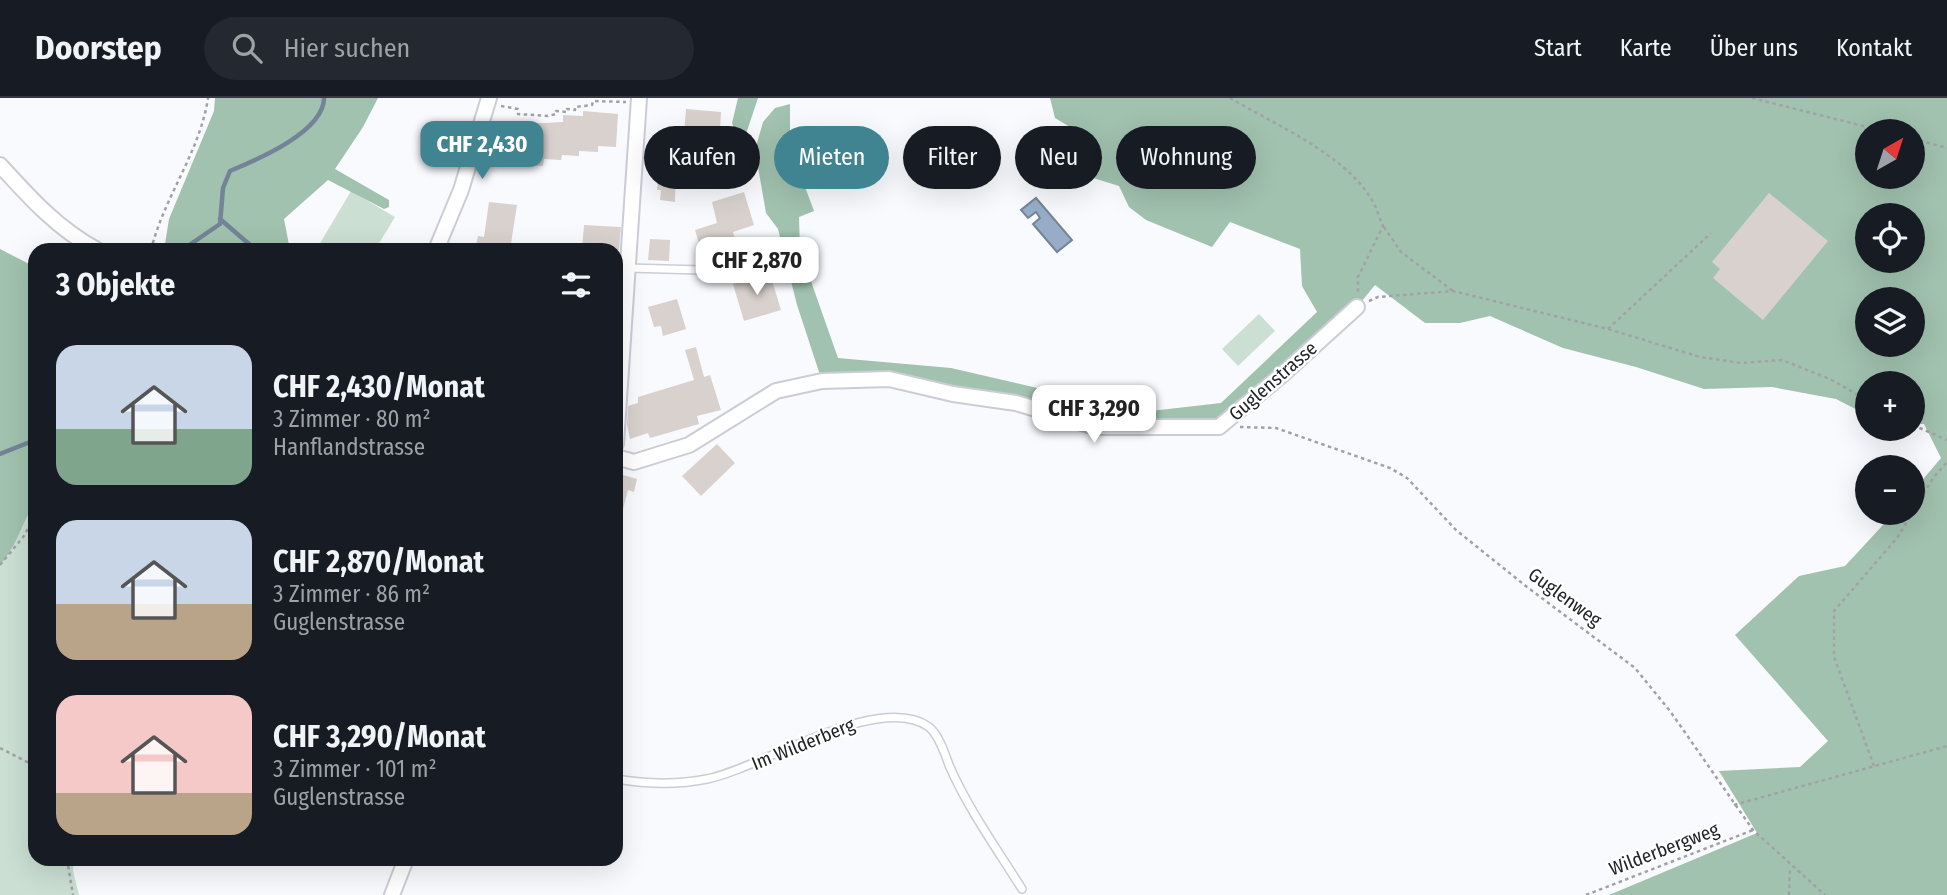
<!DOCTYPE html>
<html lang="de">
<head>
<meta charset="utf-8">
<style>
	body { margin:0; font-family:"Fira Sans Condensed",sans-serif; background:#242831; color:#f1f3f6; height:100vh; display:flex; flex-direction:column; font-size:26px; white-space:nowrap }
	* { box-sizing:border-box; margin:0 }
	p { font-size:23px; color:#9ea1a6 }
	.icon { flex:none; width:38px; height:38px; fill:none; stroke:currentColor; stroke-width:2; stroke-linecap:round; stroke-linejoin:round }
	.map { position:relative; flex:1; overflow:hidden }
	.side { position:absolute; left:28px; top:145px; width:595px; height:623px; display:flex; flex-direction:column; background:#171b24; border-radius:21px; box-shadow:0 7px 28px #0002 }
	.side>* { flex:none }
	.banner { position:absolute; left:644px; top:28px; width:665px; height:63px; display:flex; gap:14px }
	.needle { width:46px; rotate:39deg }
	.buttons { position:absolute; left:1855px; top:21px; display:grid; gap:14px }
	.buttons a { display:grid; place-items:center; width:70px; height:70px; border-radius:50%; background:#171b24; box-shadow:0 7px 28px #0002; font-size:35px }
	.price { position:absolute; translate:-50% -60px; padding:0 16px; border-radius:14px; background:#fff; color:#222; font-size:23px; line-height:46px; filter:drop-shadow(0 2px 4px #0008) }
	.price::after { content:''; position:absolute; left:50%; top:42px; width:21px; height:16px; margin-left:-10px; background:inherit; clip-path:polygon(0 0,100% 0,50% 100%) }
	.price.active { background:#408492; color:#fff }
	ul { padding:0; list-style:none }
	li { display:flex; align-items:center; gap:21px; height:175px; padding:0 28px }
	li span { display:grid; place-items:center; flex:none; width:196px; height:140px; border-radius:21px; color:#555 }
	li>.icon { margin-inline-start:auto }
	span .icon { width:84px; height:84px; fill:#fffc; stroke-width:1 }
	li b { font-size:30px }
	h2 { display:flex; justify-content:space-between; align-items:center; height:84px; padding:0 28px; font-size:30px }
	.tag { padding:0 24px; border-radius:32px; background:#171b24; box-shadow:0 7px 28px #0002; font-size:24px; line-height:63px }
	.tag.active { background:#408492; color:#fff }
	header { display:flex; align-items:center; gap:42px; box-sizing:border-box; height:98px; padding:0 35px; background:#171b24; border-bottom:2px solid #363941 }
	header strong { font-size:33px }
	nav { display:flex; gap:38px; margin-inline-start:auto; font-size:24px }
	.search { width:490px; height:63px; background:#242831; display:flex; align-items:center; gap:18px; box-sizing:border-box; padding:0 24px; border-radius:38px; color:#9ea1a6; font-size:26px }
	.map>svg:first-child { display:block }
	.green { fill:#cbdfd3 }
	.forest { fill:#a1c2af; fill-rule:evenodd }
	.water { fill:#97adc7; stroke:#748496; stroke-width:2 }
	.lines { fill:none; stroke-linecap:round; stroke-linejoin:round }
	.stream { stroke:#748496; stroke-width:4.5 }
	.building { fill:#d8d1ce }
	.lane-casing { stroke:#cccdd4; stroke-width:10 }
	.street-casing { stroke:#cccdd4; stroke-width:18 }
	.path { stroke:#a1a2a5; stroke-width:2.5; stroke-dasharray:3.5 3.5; stroke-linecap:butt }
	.lane { stroke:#fff; stroke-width:7 }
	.street { stroke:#fff; stroke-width:14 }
	.labels { text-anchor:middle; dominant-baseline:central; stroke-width:5; stroke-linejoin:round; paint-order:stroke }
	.street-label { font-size:19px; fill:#222325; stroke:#fff }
</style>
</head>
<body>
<header>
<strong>Doorstep</strong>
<div class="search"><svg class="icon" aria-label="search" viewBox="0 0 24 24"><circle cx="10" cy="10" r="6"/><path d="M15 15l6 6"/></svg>Hier suchen</div>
<nav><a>Start</a><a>Karte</a><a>Über uns</a><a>Kontakt</a></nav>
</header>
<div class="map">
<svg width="1947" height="797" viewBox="0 0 1947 797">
	<rect width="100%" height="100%" fill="#f9fafe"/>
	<path class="green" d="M351,93L395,119L375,152H316Z
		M1259,216L1275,233L1238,268L1222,251Z
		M35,405V761H74L73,773L79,797H0V467C17,449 21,426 35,405Z"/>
	<path class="forest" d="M215,0H378L363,29L335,71L389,102V109L384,111L328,82L284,121L290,152H164L169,121L214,13Z
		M738,0H758L741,51L732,25Z
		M1050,0H1947V797H1609L1757,735L1719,673L1800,669L1828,643L1735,537L1799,478L1845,468L1894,415H1913V393L1941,360L1924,326H1913V285H1867V317L1836,301L1772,289L1704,291L1636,269L1563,250L1490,218L1460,225H1425L1375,187L1357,209L1219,329L1130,331L889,281L822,283L797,207L778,131L766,115L755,52L763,24L775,10L790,6V49L814,113L799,119L800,152L838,260L951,270L1080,300L1133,315L1221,305L1317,214L1302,188L1300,151L1230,124L1212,149L1146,122L1129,109L1119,88L1090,79L1093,43L1055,20ZM1867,33H1913V79H1867ZM1867,117H1913V163H1867ZM1867,201H1913V247H1867Z
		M0,151L35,169V405C21,426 17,449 0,467Z"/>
	<path class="water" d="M1036,100L1072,142L1057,154L1033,126L1040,120L1036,114L1028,120L1021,112Z"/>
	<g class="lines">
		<path class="stream" d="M220,121L256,152
			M182,152L220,126L223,90L230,73C256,62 324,34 324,0
			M0,356L35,342"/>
	</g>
	<path class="building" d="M686,11L721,14L719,51L683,48Z
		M583,13L618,16L616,49L598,48V54L579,53V58L562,57L561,62L544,61L543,68L524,67L526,26L563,24V17L583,18Z
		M660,62L676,63L675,104L660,102L661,92H657Z
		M744,94L754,127L733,134L740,156L705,166L695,132L717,125L712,104Z
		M1769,95L1828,143L1763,222L1713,180L1720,171L1712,164Z
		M489,104L517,107L510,152H475L478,138L484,139Z
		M584,127L621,129L619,152H582Z
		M650,141L670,142L669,163L648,162Z
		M770,176L781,212L744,223L733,186Z
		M677,201L686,231L663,238L661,228L654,229L648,209Z
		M696,249L704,279L710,277L721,312L697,318L699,326L650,340L648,335L630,341L627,327L628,308L638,305V299L694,282L685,252Z
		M717,346L735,365L701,398L682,378Z
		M616,375L637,381L634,394L628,392L620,423L616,422Z"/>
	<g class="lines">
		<g class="lane-casing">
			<path id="lane" d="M628,170L738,173
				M616,681C646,686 677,687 707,681C762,670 879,593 929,629C939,637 945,656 949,667C968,711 997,751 1022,791"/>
		</g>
		<g class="street-casing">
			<path id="street" d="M0,67C30,100 58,131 97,152
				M436,152L461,92L489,0
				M616,346L639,0
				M616,359L634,364L689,347L776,293L822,283L889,281L953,296L1016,305L1095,329H1219L1283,276L1357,209
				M392,797L406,761"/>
		</g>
		<path class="path" d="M1230,0C1274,26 1342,55 1370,99C1376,107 1379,119 1383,128L1358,179V194
			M1752,0L1883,33
			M501,8L518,11V16L548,18L556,16V13L567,14V11L575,12V9L592,7L593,3L626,4
			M1913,41L1947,50
			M1384,129L1401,154L1453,193
			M151,152C164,99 200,54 208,0
			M1369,203L1378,199L1453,193L1608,231L1700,259L1741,265L1782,262L1830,281L1867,302
			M1608,231L1711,135
			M1913,327L1947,342
			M1240,329L1276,330L1390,370L1407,380L1456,432L1527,489L1635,570L1670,613L1753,732L1825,797
			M1913,414L1933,380L1947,364
			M0,467L24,438L35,417
			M0,650L35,668
			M1874,668L1834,559V513L1897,440L1912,415
			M1734,707L1947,648
			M67,761L73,797
			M1586,797L1753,732
			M1789,797L1790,769"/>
		<use href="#lane" class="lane"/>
		<use href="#street" class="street"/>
	</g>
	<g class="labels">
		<g class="street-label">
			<text transform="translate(1273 283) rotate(-41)">Guglenstrasse</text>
			<text transform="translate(1565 499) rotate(36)">Guglenweg</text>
			<text transform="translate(803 646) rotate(-22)">Im Wilderberg</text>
			<text transform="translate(1664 751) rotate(-21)">Wilderbergweg</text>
		</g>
	</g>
</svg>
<div class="buttons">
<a><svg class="needle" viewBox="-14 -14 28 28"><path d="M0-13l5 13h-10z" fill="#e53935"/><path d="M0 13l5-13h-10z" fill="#9ea1a6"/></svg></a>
<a><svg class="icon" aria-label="locate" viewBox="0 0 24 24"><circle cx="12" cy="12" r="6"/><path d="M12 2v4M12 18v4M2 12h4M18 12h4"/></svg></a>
<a><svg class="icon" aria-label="layers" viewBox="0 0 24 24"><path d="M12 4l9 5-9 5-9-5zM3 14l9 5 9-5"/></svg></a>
<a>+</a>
<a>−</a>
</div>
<b class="price active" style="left:482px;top:83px">CHF 2,430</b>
<b class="price" style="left:757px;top:199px">CHF 2,870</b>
<b class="price" style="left:1094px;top:347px">CHF 3,290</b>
<div class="banner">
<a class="tag">Kaufen</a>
<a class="tag active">Mieten</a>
<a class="tag">Filter</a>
<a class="tag">Neu</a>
<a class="tag">Wohnung</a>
</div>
<section class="side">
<h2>3 Objekte<svg class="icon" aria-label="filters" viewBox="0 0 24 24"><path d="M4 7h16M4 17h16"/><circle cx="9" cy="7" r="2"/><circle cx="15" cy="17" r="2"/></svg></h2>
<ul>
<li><span style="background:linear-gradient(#c9d6e8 60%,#7fa58c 0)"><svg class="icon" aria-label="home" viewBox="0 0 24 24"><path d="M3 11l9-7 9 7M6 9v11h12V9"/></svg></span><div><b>CHF 2,430/Monat</b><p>3 Zimmer · 80 m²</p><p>Hanflandstrasse</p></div></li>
<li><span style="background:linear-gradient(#c9d6e8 60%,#b9a48a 0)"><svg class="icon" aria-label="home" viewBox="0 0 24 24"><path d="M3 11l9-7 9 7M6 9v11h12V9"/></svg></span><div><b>CHF 2,870/Monat</b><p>3 Zimmer · 86 m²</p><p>Guglenstrasse</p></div></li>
<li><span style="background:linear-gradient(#f6c9c9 70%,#b9a48a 0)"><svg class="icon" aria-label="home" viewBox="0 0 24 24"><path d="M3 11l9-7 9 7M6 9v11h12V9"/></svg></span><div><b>CHF 3,290/Monat</b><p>3 Zimmer · 101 m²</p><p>Guglenstrasse</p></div></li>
</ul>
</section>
</div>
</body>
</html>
